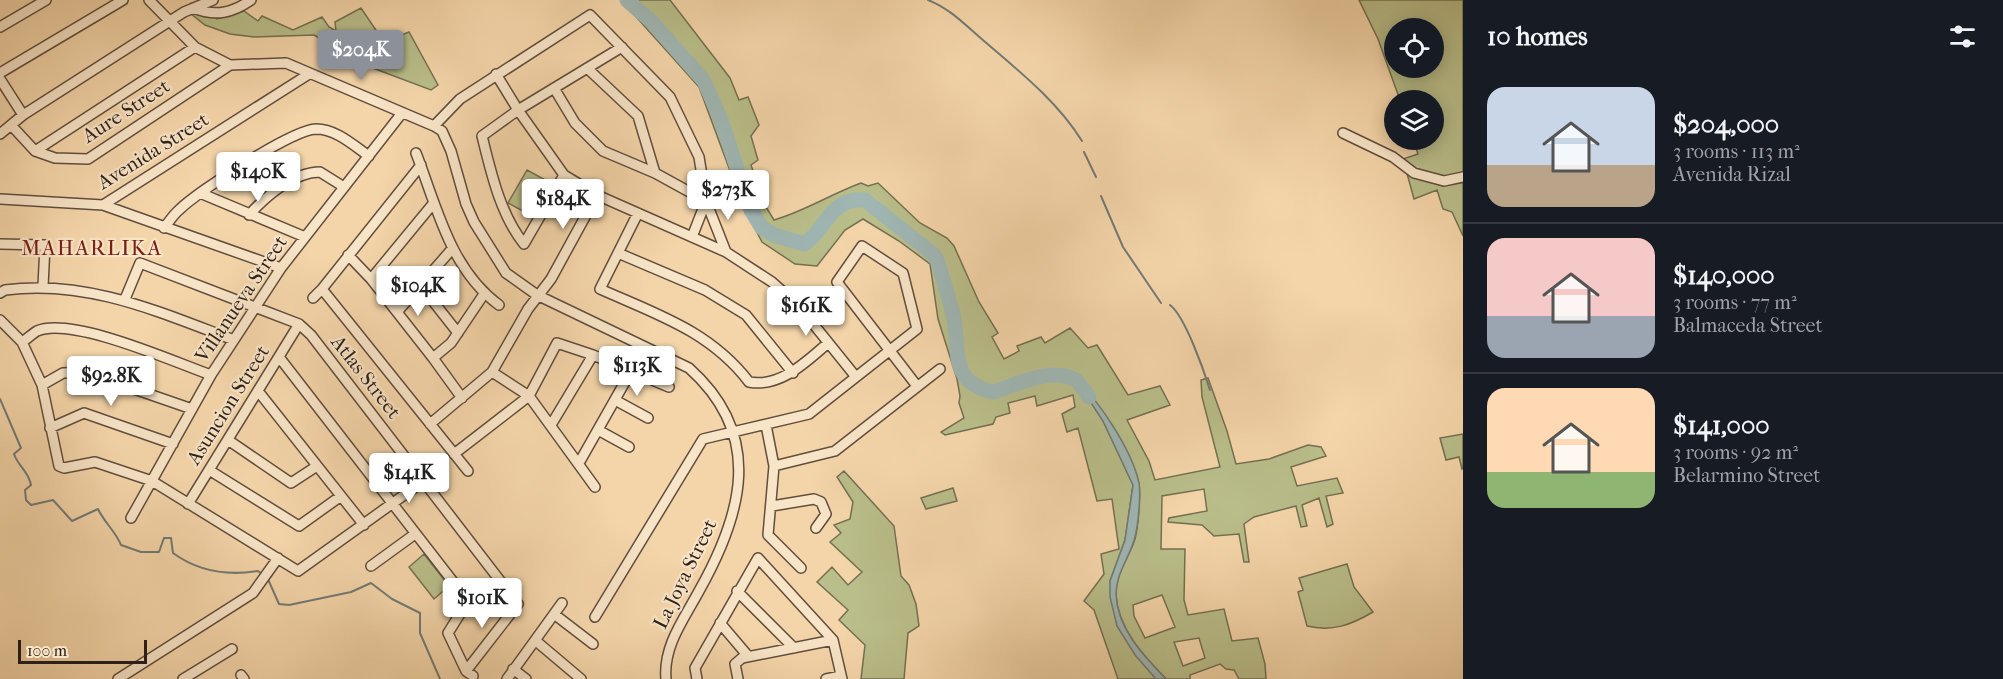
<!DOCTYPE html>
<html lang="en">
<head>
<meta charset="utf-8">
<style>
	body { margin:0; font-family:"IM FELL French Canon",serif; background:#20242c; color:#f1f3f6; height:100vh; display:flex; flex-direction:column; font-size:22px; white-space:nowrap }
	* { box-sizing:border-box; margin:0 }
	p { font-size:20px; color:#9ea1a6 }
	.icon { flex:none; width:33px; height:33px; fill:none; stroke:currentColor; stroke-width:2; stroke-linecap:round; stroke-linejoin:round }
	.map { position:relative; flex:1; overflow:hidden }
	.details { display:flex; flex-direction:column; background:#171b24; width:540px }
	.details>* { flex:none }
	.buttons { position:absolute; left:1384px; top:18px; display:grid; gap:12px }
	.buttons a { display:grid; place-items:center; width:60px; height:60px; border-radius:50%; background:#171b24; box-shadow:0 3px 15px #0003; font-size:30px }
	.scale { position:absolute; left:18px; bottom:15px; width:129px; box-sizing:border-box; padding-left:6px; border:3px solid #2e211a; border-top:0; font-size:16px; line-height:21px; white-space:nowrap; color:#2e211a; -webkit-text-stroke:4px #f8e4c7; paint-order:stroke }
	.price { position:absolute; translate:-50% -51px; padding:0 14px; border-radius:6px; background:#fff; color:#222; font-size:20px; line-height:39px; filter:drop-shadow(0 2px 3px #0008) }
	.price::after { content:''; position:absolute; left:50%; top:36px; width:18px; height:14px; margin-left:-9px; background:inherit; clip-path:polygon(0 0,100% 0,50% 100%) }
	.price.active { background:#8c9099; color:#fff }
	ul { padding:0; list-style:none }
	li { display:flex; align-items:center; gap:18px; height:150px; padding:0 24px }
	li+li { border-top:2px solid #363941 }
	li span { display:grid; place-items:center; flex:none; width:168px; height:120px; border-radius:18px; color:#555 }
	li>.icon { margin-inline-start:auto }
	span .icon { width:72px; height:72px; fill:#fffc; stroke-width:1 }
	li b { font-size:26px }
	h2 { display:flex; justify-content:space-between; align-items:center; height:72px; padding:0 24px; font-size:26px }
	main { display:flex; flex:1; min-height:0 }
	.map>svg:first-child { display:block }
	.green { fill:#b9be8a; stroke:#747052; stroke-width:1.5; fill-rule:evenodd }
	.water { fill:#9fb6b3; stroke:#727a76; stroke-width:1.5 }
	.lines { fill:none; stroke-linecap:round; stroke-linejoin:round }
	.stream { stroke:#727a76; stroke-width:2 }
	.river { stroke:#9fb6b3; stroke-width:15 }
	.minor-casing { stroke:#604e3e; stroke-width:12 }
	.minor { stroke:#f8e4c7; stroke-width:9 }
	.labels { text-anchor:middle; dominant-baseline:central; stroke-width:4.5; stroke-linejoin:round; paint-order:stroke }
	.street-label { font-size:20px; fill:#2e211a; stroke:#f8e4c7 }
	.neighbourhood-label { font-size:21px; letter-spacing:1.5px; fill:#7a1f14; stroke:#f8e4c7 }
</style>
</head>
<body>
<main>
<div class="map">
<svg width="1463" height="679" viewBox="0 0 1463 679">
	<rect width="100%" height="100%" fill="#f4d5a9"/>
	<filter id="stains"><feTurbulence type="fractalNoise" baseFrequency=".00333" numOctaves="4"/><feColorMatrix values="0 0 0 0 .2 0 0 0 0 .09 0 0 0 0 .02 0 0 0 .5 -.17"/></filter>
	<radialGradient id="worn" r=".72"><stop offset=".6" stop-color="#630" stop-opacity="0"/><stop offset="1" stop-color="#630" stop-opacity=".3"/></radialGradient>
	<path class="green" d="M621,0H670L730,78L739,100L748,97L759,125L751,136L758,160L751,165L766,207L774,220C805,211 831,194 861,183L868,186L878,183L920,223L947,238L954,246L979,302L998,333L992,337L1004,359L1019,351L1017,346L1041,337L1045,343L1070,328L1088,348L1097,345L1128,395L1160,386L1170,405L1127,420L1149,461L1155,480L1220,467L1202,397L1201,380L1208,378L1227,431L1236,464L1269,459L1308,445L1321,447L1326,456L1291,467L1297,486L1337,478L1343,493L1326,496L1333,524L1327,527L1319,498L1302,505L1307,526L1301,527L1296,506L1254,517L1244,524L1249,562H1244L1239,534L1214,536L1202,525L1168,522L1169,518L1207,511L1204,489L1162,496L1161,549H1185L1184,600L1188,615L1224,609L1232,641L1258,638L1265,664L1266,679H1239L1234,670L1226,669L1220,664L1190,675V679H1166C1144,656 1118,629 1116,595C1115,574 1129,558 1135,539C1138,527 1141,496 1139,485C1136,465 1095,397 1079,383L1103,421L1133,485L1125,540L1110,581L1117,626L1156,679H1118L1094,610L1084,601L1104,574L1101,554L1119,549L1112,499L1097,501L1078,428L1067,432L1062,414L1075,407L1073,395L1037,406L1035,396L1008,403L1010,413L996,417L993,424L945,435L941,432L964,418L959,403L960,396L957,379L938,319L930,264L899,241L863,219L845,230L817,266L795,264L762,242L743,206L699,87ZM1162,595L1175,627L1145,638L1134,616L1133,605ZM1199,638L1205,658L1183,666L1174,642Z
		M1359,0H1463V236L1452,212L1443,209L1437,190L1414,199L1403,159L1418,154L1413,140H1434V100H1400L1378,39ZM1395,28H1434V68H1395Z
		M208,7L217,19L244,11L258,21L262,16L293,30L322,17L329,27L336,31L335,22L361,8L384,42L409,32L438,85L431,90L370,67L314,35L254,37L230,34L205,25L190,13Z
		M527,170L549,182L530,215L508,203Z
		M1463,434V468L1462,469L1459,457L1446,460L1440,438Z
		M844,471L894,526L901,576L909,585L916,604L919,626L908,633L904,679H861L865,645L839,620L848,610L817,582L832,567L848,585L862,572L830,542L841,533L834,525L850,519L853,502L837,477Z
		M953,488L957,501L926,509L921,498Z
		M424,554L449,586L434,599L409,567Z
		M1347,564L1354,587L1373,612C1351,625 1332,632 1307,626L1298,592L1303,590L1299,578Z"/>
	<path class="water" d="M1077,381C1101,403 1132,451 1139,483C1141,495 1138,525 1135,537C1130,557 1116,573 1116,594C1117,629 1144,656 1166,679H1156L1135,655L1117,626L1110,597V581L1125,540L1133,485L1103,421Z"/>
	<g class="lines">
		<path class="stream" d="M928,0C951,9 965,25 984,41C1019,71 1057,101 1082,141
			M1084,152L1096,177
			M1101,196L1123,247L1161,303
			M1170,305C1185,316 1204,371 1210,390
			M0,399L21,448L14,454C18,466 29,472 31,485L25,490L26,500L31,505L53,500L72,521L98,509C104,522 116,532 121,545L141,552H159L164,538H171L173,553C199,572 227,576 258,571L262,574
			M267,577L279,604L289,605L351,592L371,583L392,599L420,613V633L440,679"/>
		<path class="river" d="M627,0L651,21L704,81L721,120L751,210L762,228L774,235L804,244C826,230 830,197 865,200L933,254L937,260C943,278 948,296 953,314C961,350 947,381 993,392C1017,385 1053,365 1077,381C1081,385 1085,392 1089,397"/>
		<g class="minor-casing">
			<path id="minor" d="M149,0L195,47L230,65L286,63L434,126L442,131L451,151L466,204L474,222L506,273L537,295L689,368C764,435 743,513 699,591C684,619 663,646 666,679
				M193,8C216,17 232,13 251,0
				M0,27L46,0
				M587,68L638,116L655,173
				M0,73L123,0
				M496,74L518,110L564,175L597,195L726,252L772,282L798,305L856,377
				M0,79L23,115
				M554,88L575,123L603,151L655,173L706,201L726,252
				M11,125L35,151L55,158L88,159L230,65
				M434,126L460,99L590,15L670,97L699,157L706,201L692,237
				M1343,133L1393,157L1414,173L1444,181L1463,177
				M0,134L23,115L184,12L213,0
				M35,151L195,47
				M416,153C437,207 450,269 499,305
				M421,165L322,289L468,471
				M564,175L524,244C500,214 491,172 482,136L518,110L622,47
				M200,193L305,237
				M0,199L103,205L309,74
				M103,205L281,268
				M638,213L600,289C656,314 710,331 749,382C780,388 806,362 828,343
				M249,215C266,196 294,172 320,172L344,187
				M164,228C169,222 173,215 179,210C198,191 292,130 316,129C336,129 353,145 369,156
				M0,244L45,245L43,286
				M618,253L705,290L746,315L793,373
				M348,255L371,279L433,358L451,343L484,294
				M371,279L432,205
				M421,286L458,333
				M0,293L5,290C87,279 159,312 234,340
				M313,298L322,289
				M125,299L140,263L299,324L311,335L518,604L466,671
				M397,312L452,249
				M0,320L22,342L42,385L59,466L64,468L95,462L152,481L298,571L439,470
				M22,342C27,339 32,334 37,331C72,316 174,362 211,375
				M279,357L468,601L448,633L466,671L473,676
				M433,358L462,398
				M492,372L529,396L595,487
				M42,385L63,373L85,372L192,409
				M258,391L364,525
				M615,400L648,418
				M430,424L492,372L528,309L551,279L597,195
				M551,425L593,355
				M766,425L774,466L768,535L801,568
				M50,428L84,413L173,444
				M598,430L629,447
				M228,440L291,483L317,466
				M454,454L529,396L557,343L593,355L669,387
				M579,463L630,373
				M774,466L835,451L940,369
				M209,470L299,526L341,496
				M188,504L299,324
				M772,506L814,499L821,502L826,514L816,528
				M131,518L211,375L281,268L402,113
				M371,566L415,534
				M737,591L794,648
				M554,614L593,644
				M595,617L703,439L809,414L917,329L903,273L862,246L837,282L917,386
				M720,623L748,656
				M536,641L581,679
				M513,669L526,679
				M241,675L244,679
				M118,679L253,593L278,558
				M183,679L232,649
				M507,679L562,603
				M697,679L695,668L758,558L833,640L842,679
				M738,679L735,664L742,658L833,640
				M826,679L841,676"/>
		</g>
		<use href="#minor" class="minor"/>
	</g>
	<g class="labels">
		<g class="street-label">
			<text transform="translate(126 111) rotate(-33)">Aure Street</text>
			<text transform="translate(153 151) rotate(-32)">Avenida Street</text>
			<text transform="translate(241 299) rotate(-56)">Villanueva Street</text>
			<text transform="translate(366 377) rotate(52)">Atlas Street</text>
			<text transform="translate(228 405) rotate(-58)">Asuncion Street</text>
			<text transform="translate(685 574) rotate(-64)">La Joya Street</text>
		</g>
		<g class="neighbourhood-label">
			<text x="92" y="248">MAHARLIKA</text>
		</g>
	</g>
	<rect width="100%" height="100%" filter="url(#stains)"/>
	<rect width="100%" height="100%" fill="url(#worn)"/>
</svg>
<div class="buttons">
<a><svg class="icon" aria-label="locate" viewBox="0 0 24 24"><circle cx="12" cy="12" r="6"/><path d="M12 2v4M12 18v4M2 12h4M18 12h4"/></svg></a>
<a><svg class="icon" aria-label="layers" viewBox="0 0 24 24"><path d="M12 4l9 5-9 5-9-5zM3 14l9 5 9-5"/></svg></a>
</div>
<div class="scale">100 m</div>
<b class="price active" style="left:361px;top:81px">$204K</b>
<b class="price" style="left:258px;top:203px">$140K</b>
<b class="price" style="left:728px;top:221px">$273K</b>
<b class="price" style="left:563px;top:230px">$184K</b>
<b class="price" style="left:418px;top:317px">$104K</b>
<b class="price" style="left:806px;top:337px">$161K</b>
<b class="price" style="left:637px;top:397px">$113K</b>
<b class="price" style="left:111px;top:407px">$92.8K</b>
<b class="price" style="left:409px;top:504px">$141K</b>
<b class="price" style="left:482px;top:629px">$101K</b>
</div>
<section class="details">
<h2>10 homes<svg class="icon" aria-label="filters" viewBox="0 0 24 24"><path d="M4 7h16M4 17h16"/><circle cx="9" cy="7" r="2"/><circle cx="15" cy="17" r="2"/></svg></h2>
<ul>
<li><span style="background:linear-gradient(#c9d6e8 65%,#b9a48a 0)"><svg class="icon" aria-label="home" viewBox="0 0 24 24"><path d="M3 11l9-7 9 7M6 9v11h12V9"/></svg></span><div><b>$204,000</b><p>3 rooms · 113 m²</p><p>Avenida Rizal</p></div></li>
<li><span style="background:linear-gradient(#f6c9c9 65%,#9aa5b1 0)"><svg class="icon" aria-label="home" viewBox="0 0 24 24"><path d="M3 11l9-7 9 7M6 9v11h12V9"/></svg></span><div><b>$140,000</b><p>3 rooms · 77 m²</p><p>Balmaceda Street</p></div></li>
<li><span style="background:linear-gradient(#ffd9b3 70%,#8fb573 0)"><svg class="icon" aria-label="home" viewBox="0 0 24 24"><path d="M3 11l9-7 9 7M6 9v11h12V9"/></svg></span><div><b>$141,000</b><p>3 rooms · 92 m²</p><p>Belarmino Street</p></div></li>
</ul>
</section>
</main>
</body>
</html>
